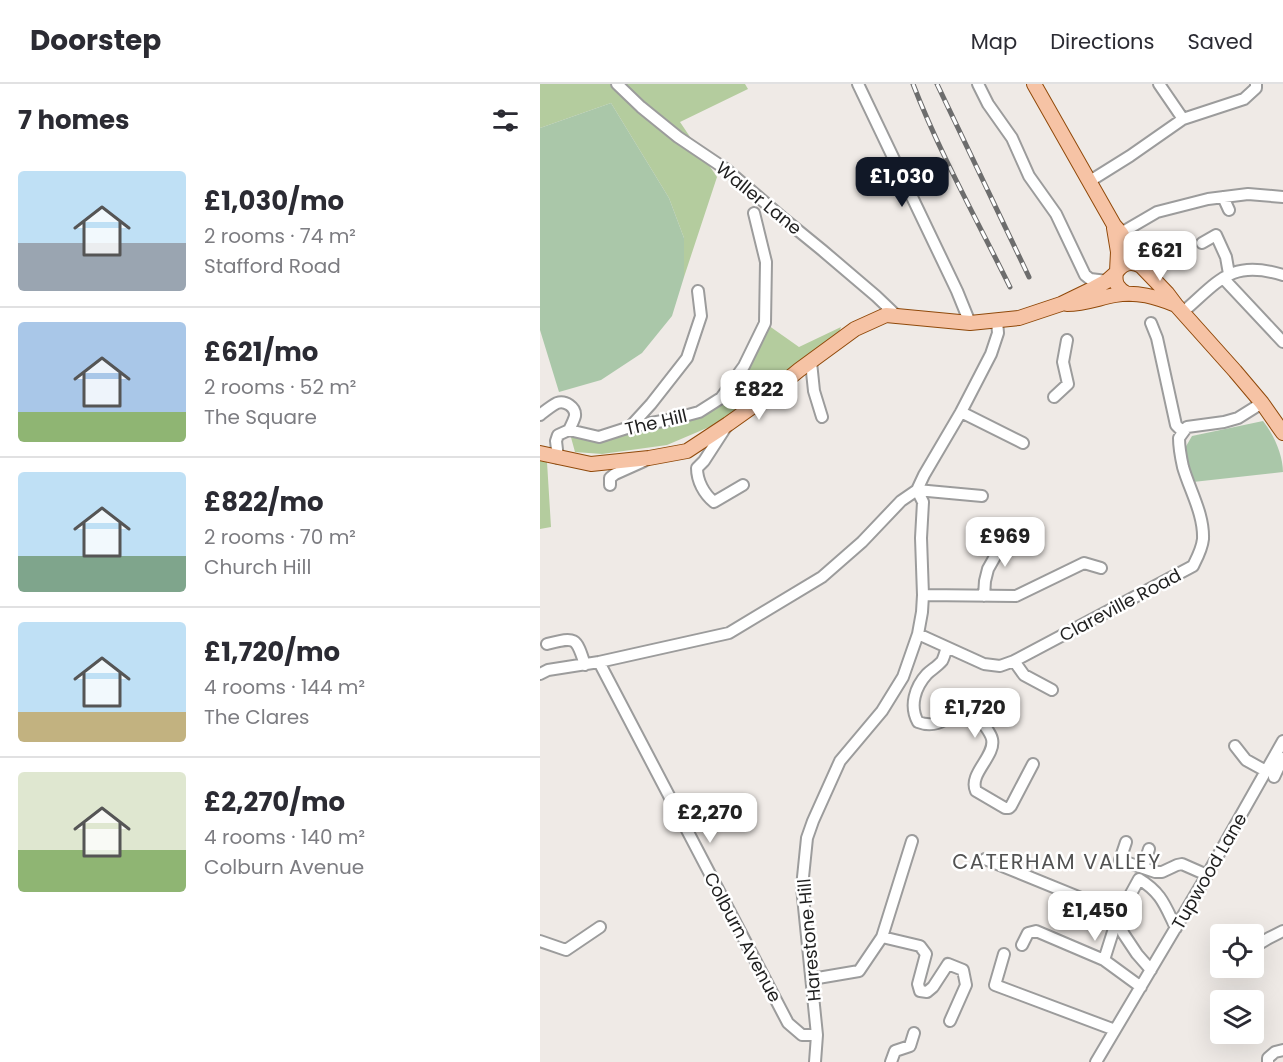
<!DOCTYPE html>
<html lang="en">
<head>
<meta charset="utf-8">
<style>
	body { margin:0; font-family:Poppins,sans-serif; background:#f7f7f7; color:#2b2b33; height:100vh; display:flex; flex-direction:column; font-size:22px; white-space:nowrap }
	* { box-sizing:border-box; margin:0 }
	p { font-size:20px; color:#7c7c81 }
	.icon { flex:none; width:33px; height:33px; fill:none; stroke:currentColor; stroke-width:2; stroke-linecap:round; stroke-linejoin:round }
	.map { position:relative; flex:1; overflow:hidden }
	.panel { display:flex; flex-direction:column; background:#fff; width:540px }
	.panel>* { flex:none }
	.controls { position:absolute; left:670px; top:840px; display:grid; gap:12px }
	.controls a { display:grid; place-items:center; width:54px; height:54px; border-radius:6px; background:#fff; box-shadow:0 6px 24px #0002; font-size:30px }
	.price { position:absolute; translate:-50% -51px; padding:0 14px; border-radius:12px; background:#fff; color:#222; font-size:20px; line-height:39px; filter:drop-shadow(0 2px 3px #0008) }
	.price::after { content:''; position:absolute; left:50%; top:36px; width:18px; height:14px; margin-left:-9px; background:inherit; clip-path:polygon(0 0,100% 0,50% 100%) }
	.price.on { background:#111827; color:#fff }
	ul { padding:0; list-style:none }
	li { display:flex; align-items:center; gap:18px; height:150px; padding:0 18px }
	li+li { border-top:2px solid #e1e1e2 }
	li span { display:grid; place-items:center; flex:none; width:168px; height:120px; border-radius:6px; color:#555 }
	li>.icon { margin-inline-start:auto }
	span .icon { width:72px; height:72px; fill:#fffc; stroke-width:1 }
	li b { font-size:26px }
	h2 { display:flex; justify-content:space-between; align-items:center; height:72px; padding:0 18px; font-size:26px }
	header { display:flex; align-items:center; gap:36px; box-sizing:border-box; height:84px; padding:0 30px; background:#fff; border-bottom:2px solid #e1e1e2 }
	header strong { font-size:28px }
	nav { display:flex; gap:33px; margin-inline-start:auto; font-size:21px }
	main { display:flex; flex:1; min-height:0 }
	.map>svg:first-child { display:block }
	.forest { fill:#b4cc9e }
	.cemetery { fill:#aac7a9 }
	.lines { fill:none; stroke-linecap:round; stroke-linejoin:round }
	.minor-casing { stroke:#9c9c9c; stroke-width:14 }
	.major-casing { stroke:#90490a; stroke-width:16 }
	.minor { stroke:#fff; stroke-width:10 }
	.major { stroke:#f6c3a5; stroke-width:14 }
	.rail-casing { stroke:#6d6d6d; stroke-width:5 }
	.rail { stroke:#fff; stroke-width:3; stroke-dasharray:9; stroke-linecap:butt }
	.labels { text-anchor:middle; dominant-baseline:central; stroke-width:5; stroke-linejoin:round; paint-order:stroke }
	.street-label { font-size:18px; fill:#1f1f1f; stroke:#fff }
	.quarter-label { font-size:21px; letter-spacing:1.5px; fill:#525252; stroke:#fff }
</style>
</head>
<body>
<header>
<strong>Doorstep</strong>
<nav><a>Map</a><a>Directions</a><a>Saved</a></nav>
</header>
<main>
<section class="panel">
<h2>7 homes<svg class="icon" aria-label="filters" viewBox="0 0 24 24"><path d="M4 7h16M4 17h16"/><circle cx="9" cy="7" r="2"/><circle cx="15" cy="17" r="2"/></svg></h2>
<ul>
<li><span style="background:linear-gradient(#bfe0f5 60%,#9aa5b1 0)"><svg class="icon" aria-label="home" viewBox="0 0 24 24"><path d="M3 11l9-7 9 7M6 9v11h12V9"/></svg></span><div><b>£1,030/mo</b><p>2 rooms · 74 m²</p><p>Stafford Road</p></div></li>
<li><span style="background:linear-gradient(#a9c7e8 75%,#8fb573 0)"><svg class="icon" aria-label="home" viewBox="0 0 24 24"><path d="M3 11l9-7 9 7M6 9v11h12V9"/></svg></span><div><b>£621/mo</b><p>2 rooms · 52 m²</p><p>The Square</p></div></li>
<li><span style="background:linear-gradient(#bfe0f5 70%,#7fa58c 0)"><svg class="icon" aria-label="home" viewBox="0 0 24 24"><path d="M3 11l9-7 9 7M6 9v11h12V9"/></svg></span><div><b>£822/mo</b><p>2 rooms · 70 m²</p><p>Church Hill</p></div></li>
<li><span style="background:linear-gradient(#bfe0f5 75%,#c2b280 0)"><svg class="icon" aria-label="home" viewBox="0 0 24 24"><path d="M3 11l9-7 9 7M6 9v11h12V9"/></svg></span><div><b>£1,720/mo</b><p>4 rooms · 144 m²</p><p>The Clares</p></div></li>
<li><span style="background:linear-gradient(#dfe7d0 65%,#8fb573 0)"><svg class="icon" aria-label="home" viewBox="0 0 24 24"><path d="M3 11l9-7 9 7M6 9v11h12V9"/></svg></span><div><b>£2,270/mo</b><p>4 rooms · 140 m²</p><p>Colburn Avenue</p></div></li>
</ul>
</section>
<div class="map">
<svg width="743" height="978" viewBox="0 0 743 978">
	<rect width="100%" height="100%" fill="#efeae6"/>
	<path class="forest" d="M0,0H205L208,5L140,38L177,93L144,193V154L129,114L71,19L0,44Z
		M225,239L259,263L301,243L298,252L174,341L127,361L62,370L35,368L29,346L59,352L159,328L181,314Z
		M0,376L7,378L11,443L0,445Z"/>
	<path class="cemetery" d="M71,19L129,114L144,154V193L132,232L102,269L61,296L19,308L0,246V44Z
		M723,337C734,351 743,371 743,388L653,398L645,364L652,352Z"/>
	<g class="lines">
		<g class="minor-casing">
			<path id="minor" d="M77,0L101,23L138,53L187,86L244,135L282,166L336,212L358,233
				M318,0L417,207L430,239
				M438,0L448,20L472,54L489,92L516,130L545,191L550,195L567,197
				M619,0L643,35
				M550,97L590,72L643,35L704,15L716,4V0
				M683,113L689,126
				M581,149L617,128L668,115L708,110L743,113
				M662,159L676,151L686,173L689,190
				M683,194L743,258
				M643,228C679,197 691,175 743,191
				M611,239L617,254L636,341L643,348
				M271,278L274,307L282,333
				M514,313L528,300L523,278L527,256
				M421,328L483,359
				M0,331C5,327 11,322 17,319C25,316 36,323 35,332C34,336 31,342 29,346
				M90,343L111,320L147,274L161,232L158,207
				M186,343L164,377L157,384C157,397 164,410 174,418L203,401
				M18,374L16,357L18,351L29,346L59,353L90,343L133,335L159,328L181,314L204,282L225,239L226,178L214,129
				M70,401V394L75,390L104,377
				M377,406L442,412
				M383,511L476,512L544,479L561,484
				M444,512L445,497L448,485L457,469L456,456
				M378,550L444,580L460,582L474,577L653,482C657,474 662,465 663,455C664,430 650,407 643,383C641,374 639,364 639,354L647,343L684,338L698,334L722,319
				M7,560C35,553 36,552 45,581
				M407,564C405,568 404,574 402,577C398,582 391,586 387,590C375,603 369,622 378,638C399,646 409,631 427,623L430,624C437,632 450,646 452,655C456,672 428,690 436,707L465,724H469L471,722L493,680
				M474,577L484,591L512,606
				M59,578L248,939L262,951H277
				M0,590L8,586L59,578L189,549L282,493L322,458L361,417L377,406L384,391L421,328L451,270L458,249L457,237
				M695,662L706,676L726,687
				M734,693L743,674
				M586,758L580,776L615,788H622L637,781L642,780L667,791
				M445,775L580,830L583,849L597,870L611,886
				M603,784L609,765
				M342,853L380,862L386,870L378,900L380,907L387,908L393,903L408,880L423,886L426,901L410,937
				M0,857L26,866L60,843
				M482,861L488,849L496,847L564,876
				M714,863L729,854L743,847
				M464,870L455,901L575,946
				M272,895L319,887L342,853L372,757
				M601,903L564,876L577,835L599,795C622,809 625,822 636,844
				M275,978L277,951L262,803L267,754L273,737L300,677L342,627L363,593L378,550L382,528L383,511L381,454L383,418L377,406
				M351,978L355,967L370,962L374,949
				M556,978L667,791L743,657
				M728,978V974L735,968L743,966"/>
		</g>
		<g class="major-casing">
			<path id="major" d="M494,0L574,141L581,149L597,179
				M574,144L578,168L577,187
				M587,210C578,205 574,199 576,189C582,179 591,176 601,182L627,209L636,221L695,287L722,319L743,349
				M527,220C544,220 559,214 575,211C597,207 616,213 636,221
				M0,369L51,380L109,374L147,367L188,340L226,313L259,286L315,245L346,231L430,239L479,234L521,220L554,204L567,197L576,189"/>
		</g>
		<use href="#minor" class="minor"/>
		<use href="#major" class="major"/>
		<g class="rail-casing">
			<path id="rail" d="M373,0C400,70 437,136 470,203
				M397,0L489,193"/>
		</g>
		<use href="#rail" class="rail"/>
	</g>
	<g class="labels">
		<g class="street-label">
			<text transform="translate(219 114) rotate(39)">Waller Lane</text>
			<text transform="translate(116 338) rotate(-13)">The Hill</text>
			<text transform="translate(580 521) rotate(-28)">Clareville Road</text>
			<text transform="translate(669 787) rotate(-60)">Tupwood Lane</text>
			<text transform="translate(203 853) rotate(62)">Colburn Avenue</text>
			<text transform="translate(269 856) rotate(-95)">Harestone Hill</text>
		</g>
		<g class="quarter-label">
			<text x="517" y="777">CATERHAM VALLEY</text>
		</g>
	</g>
</svg>
<div class="controls">
<a><svg class="icon" aria-label="locate" viewBox="0 0 24 24"><circle cx="12" cy="12" r="6"/><path d="M12 2v4M12 18v4M2 12h4M18 12h4"/></svg></a>
<a><svg class="icon" aria-label="layers" viewBox="0 0 24 24"><path d="M12 4l9 5-9 5-9-5zM3 14l9 5 9-5"/></svg></a>
</div>
<b class="price on" style="left:362px;top:124px">£1,030</b>
<b class="price" style="left:620px;top:198px">£621</b>
<b class="price" style="left:219px;top:337px">£822</b>
<b class="price" style="left:465px;top:484px">£969</b>
<b class="price" style="left:435px;top:655px">£1,720</b>
<b class="price" style="left:170px;top:760px">£2,270</b>
<b class="price" style="left:555px;top:858px">£1,450</b>
</div>
</main>
</body>
</html>
